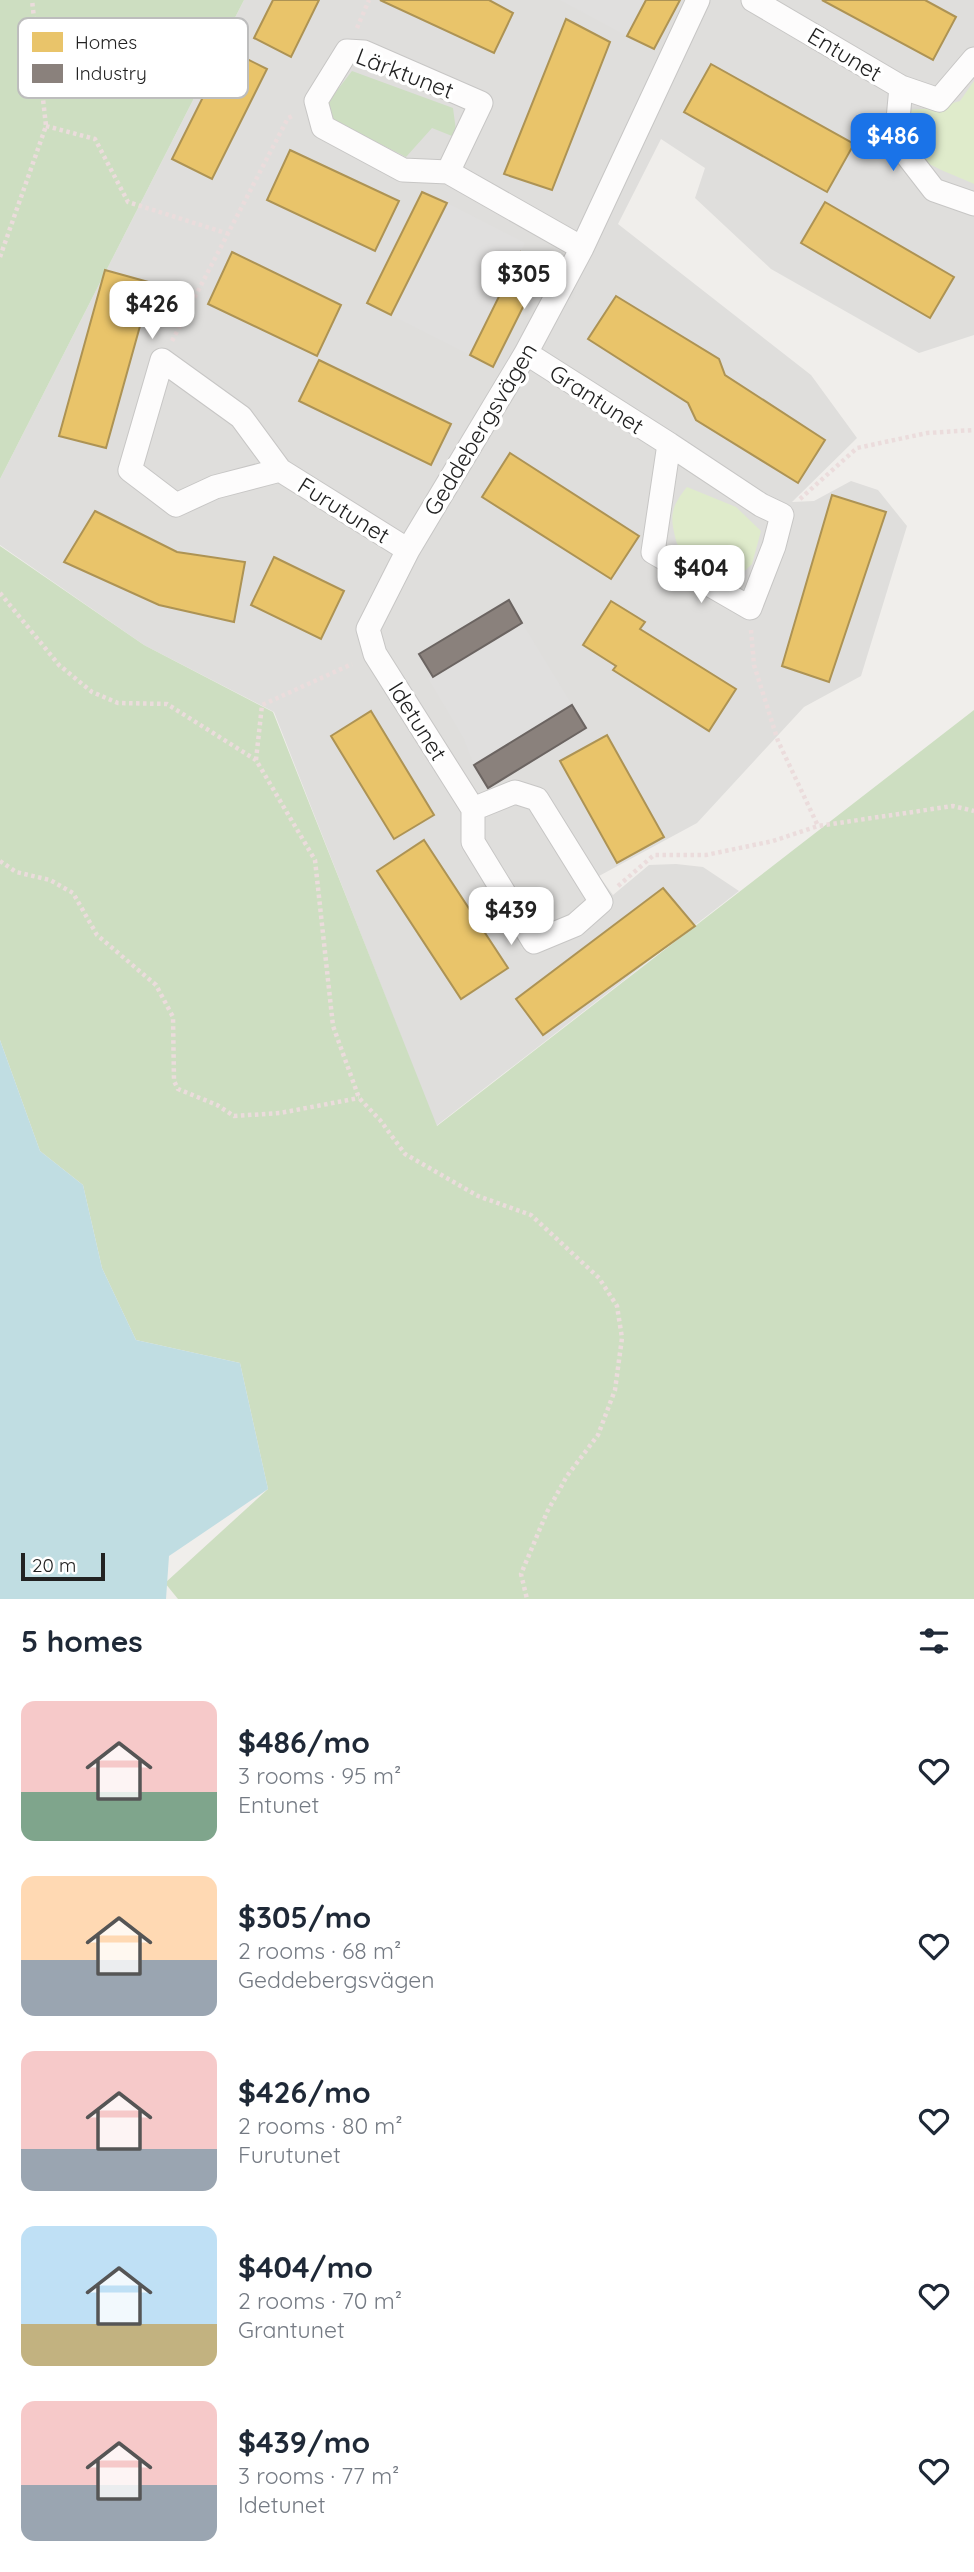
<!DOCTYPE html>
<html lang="en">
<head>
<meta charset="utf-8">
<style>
	body { margin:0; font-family:Quicksand,sans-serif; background:#f6f6f7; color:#1f2937; height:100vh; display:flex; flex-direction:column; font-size:26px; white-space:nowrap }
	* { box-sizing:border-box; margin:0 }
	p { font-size:23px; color:#747a83 }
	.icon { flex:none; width:38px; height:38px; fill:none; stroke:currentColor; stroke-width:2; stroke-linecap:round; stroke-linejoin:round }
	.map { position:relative; height:1599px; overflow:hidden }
	.drawer { display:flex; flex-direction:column; background:#fff; flex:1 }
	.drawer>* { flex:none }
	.scale { position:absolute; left:21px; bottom:18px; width:84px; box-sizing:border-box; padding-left:7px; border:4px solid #222; border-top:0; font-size:19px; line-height:24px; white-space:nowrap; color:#222; -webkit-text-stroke:5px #fff; paint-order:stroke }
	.price { position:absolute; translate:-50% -60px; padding:0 16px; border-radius:14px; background:#fff; color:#222; font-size:23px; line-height:46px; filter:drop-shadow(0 2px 4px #0008) }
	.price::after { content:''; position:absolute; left:50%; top:42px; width:21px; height:16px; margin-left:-10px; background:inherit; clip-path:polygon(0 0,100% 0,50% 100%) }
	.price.active { background:#1a73e8; color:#fff }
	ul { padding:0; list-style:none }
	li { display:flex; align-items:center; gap:21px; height:175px; padding:0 21px }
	li span { display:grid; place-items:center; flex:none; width:196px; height:140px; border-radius:14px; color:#555 }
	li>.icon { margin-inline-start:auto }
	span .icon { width:84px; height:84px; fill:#fffc; stroke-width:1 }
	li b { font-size:30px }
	h2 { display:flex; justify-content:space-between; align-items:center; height:84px; padding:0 21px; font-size:30px }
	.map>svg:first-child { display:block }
	.residential { fill:#dfdedc }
	.grass { fill:#dfebcb }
	.forest { fill:#cddec1 }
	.parking { fill:#e0dfde }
	.water { fill:#c0dde2 }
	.homes { fill:#e9c46a; stroke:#ad9354; stroke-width:2 }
	.industry { fill:#8a817c; stroke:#6b6461; stroke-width:2 }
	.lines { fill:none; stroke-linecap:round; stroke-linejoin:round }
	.street-casing { stroke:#c7c6c5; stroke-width:25 }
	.path { stroke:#ebdcdc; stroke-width:4.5; stroke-dasharray:3.5 3.5; stroke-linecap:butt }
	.street { stroke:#fdfcfc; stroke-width:23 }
	.labels { text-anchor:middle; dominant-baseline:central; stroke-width:7; stroke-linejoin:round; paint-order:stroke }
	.street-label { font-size:23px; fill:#222; stroke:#fff }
	.key { fill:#fff; stroke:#bdbdbd; stroke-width:2 }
	.key-label { font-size:19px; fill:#222 }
</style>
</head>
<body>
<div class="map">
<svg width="974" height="1599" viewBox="0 0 974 1599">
	<rect width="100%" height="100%" fill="#f0eeeb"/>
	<path class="residential" d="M244,0H974V335L919,353L771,269L695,198L705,168L661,139L618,224L811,375L857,438L792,502L814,501L851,481L878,490L907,526L861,676L804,707L697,823L599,876L613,895L649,865L676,864L703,867L739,891L436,1126L274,712L144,645L0,545V479Z"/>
	<path class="grass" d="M974,81V184C959,177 919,163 910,149C904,138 905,122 907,110L935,108L960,101Z
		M687,487L736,507L761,531L752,564L734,581L708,562L677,544C670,518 669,509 687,487Z"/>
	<path class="forest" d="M0,0H244L0,479Z
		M352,71L453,108L457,138L432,128L406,157L323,115L328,102Z
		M0,546L144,645L273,712L437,1126L974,710V1599H178L165,1583L268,1489L240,1363L136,1340L102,1268L83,1185L40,1151L0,1040Z"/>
	<path class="parking" d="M560,0H646L627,36Z
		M447,203L525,243L470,355L391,315Z
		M522,623L572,705L474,765L463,737L428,678Z"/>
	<path class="water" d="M0,1040L40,1151L83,1185L102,1268L136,1340L240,1363L268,1489L169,1556L166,1599H0Z"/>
	<path class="homes" d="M273,0H319L291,57L254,38Z
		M380,0H489L513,13L494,53Z
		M646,0H680L654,49L627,36Z
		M822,0H925L956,17L933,60Z
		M566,19L610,42L552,190L504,174Z
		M227,49L267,69L212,179L172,159Z
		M711,64L854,144L827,192L684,112Z
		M290,150L399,201L375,251L267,200Z
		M422,192L447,203L391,315L367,303Z
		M825,202L954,277L930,318L801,243Z
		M232,252L341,305L317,356L208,304Z
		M521,252L544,265L493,367L470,355Z
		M105,270L152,283L106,448L59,436Z
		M616,296L719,359L725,375L825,440L798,483L696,420L688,403L588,339Z
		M319,360L451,424L431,465L299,401Z
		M510,453L639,536L611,579L482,497Z
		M832,495L886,512L829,682L782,666Z
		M95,511L177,552L245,562L234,622L159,605L64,562Z
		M274,557L344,591L321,639L251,605Z
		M611,601L645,622L640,629L736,689L709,731L613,670L616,666L583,645Z
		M371,711L434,815L394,839L331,736Z
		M607,735L664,837L617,863L560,761Z
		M424,840L508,968L461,999L377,871Z
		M663,888L695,926L543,1035L516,999Z"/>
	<path class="industry" d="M509,600L522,623L433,677L419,654Z
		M572,705L586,728L488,788L474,765Z"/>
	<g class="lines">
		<g class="street-casing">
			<path id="street" d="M753,0L901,87L939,100L974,59
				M901,87L896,141L934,190L974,204
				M448,172L481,103L364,52L347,51L316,101L323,127L403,170L448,172L582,248
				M526,353L669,444L653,552L750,608L774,546L782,515L761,505L669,444
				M280,470L215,487L176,505L130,470L162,360L241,417L280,470L408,550
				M473,809L515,792L537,799L601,902L575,925L534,942L473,842V809L375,654L368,629L408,550L526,353L582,248L698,0"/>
		</g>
		<path class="path" d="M357,28L369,0
			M46,126L95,139L128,202L229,234
			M0,257L46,126L32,0
			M172,341L288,118L294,115
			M800,499L857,448L927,433L974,430
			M0,593L59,665L92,692L118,703L167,704L256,760L315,860L333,1026L359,1098L380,1120L405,1154L478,1196L531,1215L599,1278L617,1306L622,1338L615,1390L598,1435L567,1476L547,1512L521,1574L527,1599
			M751,630L754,665L778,741L818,826
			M256,760L262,705L352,664
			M0,861L16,872L50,880L73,893L97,935L156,985L173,1017L174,1081L178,1089L217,1105L234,1116L280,1113L359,1098
			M618,886L654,855H706L773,841L818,826L953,806L974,811"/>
		<use href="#street" class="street"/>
	</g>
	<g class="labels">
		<g class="street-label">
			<text transform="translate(845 54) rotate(31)">Entunet</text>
			<text transform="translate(405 73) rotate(21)">Lärktunet</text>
			<text transform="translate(597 399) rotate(33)">Grantunet</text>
			<text transform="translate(480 429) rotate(-59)">Geddebergsvägen</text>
			<text transform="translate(344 510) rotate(32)">Furutunet</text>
			<text transform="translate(418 721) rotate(58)">Idetunet</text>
		</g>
	</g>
	<rect x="18" y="18" width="230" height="80" rx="10" class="key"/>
	<rect x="32" y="32" width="31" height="20" fill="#e9c46a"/>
	<rect x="32" y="64" width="31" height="19" fill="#8a817c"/>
	<g class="key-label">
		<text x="75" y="49">Homes</text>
		<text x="75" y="80">Industry</text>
	</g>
</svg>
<div class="scale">20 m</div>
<b class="price active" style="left:893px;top:173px">$486</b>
<b class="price" style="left:524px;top:311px">$305</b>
<b class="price" style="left:152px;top:341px">$426</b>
<b class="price" style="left:701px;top:605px">$404</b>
<b class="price" style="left:511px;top:947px">$439</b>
</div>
<section class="drawer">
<h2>5 homes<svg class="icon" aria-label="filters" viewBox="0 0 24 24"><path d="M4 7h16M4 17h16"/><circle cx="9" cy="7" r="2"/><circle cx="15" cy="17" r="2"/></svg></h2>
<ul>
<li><span style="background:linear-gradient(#f6c9c9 65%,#7fa58c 0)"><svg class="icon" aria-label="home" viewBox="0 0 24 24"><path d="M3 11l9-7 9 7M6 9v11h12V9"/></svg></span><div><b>$486/mo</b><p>3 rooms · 95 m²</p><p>Entunet</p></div><svg class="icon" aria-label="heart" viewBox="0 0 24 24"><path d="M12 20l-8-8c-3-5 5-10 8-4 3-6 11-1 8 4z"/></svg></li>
<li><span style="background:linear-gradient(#ffd9b3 60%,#9aa5b1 0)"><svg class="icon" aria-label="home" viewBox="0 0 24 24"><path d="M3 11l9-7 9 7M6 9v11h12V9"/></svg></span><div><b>$305/mo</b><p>2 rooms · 68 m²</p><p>Geddebergsvägen</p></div><svg class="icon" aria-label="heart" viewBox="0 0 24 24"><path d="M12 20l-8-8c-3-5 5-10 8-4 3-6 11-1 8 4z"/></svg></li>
<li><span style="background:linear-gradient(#f6c9c9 70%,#9aa5b1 0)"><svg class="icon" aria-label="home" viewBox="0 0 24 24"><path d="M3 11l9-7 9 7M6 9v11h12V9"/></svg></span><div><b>$426/mo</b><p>2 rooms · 80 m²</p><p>Furutunet</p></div><svg class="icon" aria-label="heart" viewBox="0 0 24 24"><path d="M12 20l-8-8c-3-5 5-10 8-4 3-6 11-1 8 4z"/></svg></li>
<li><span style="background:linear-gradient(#bfe0f5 70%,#c2b280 0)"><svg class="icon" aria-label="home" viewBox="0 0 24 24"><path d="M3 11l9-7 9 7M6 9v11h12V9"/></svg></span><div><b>$404/mo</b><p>2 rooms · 70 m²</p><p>Grantunet</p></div><svg class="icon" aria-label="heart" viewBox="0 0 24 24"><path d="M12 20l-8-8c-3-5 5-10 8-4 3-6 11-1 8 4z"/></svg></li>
<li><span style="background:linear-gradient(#f6c9c9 60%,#9aa5b1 0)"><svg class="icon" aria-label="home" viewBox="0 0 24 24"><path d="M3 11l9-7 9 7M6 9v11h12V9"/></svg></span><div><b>$439/mo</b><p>3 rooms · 77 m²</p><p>Idetunet</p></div><svg class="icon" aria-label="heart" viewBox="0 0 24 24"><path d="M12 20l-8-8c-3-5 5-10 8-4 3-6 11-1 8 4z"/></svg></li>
</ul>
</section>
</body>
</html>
